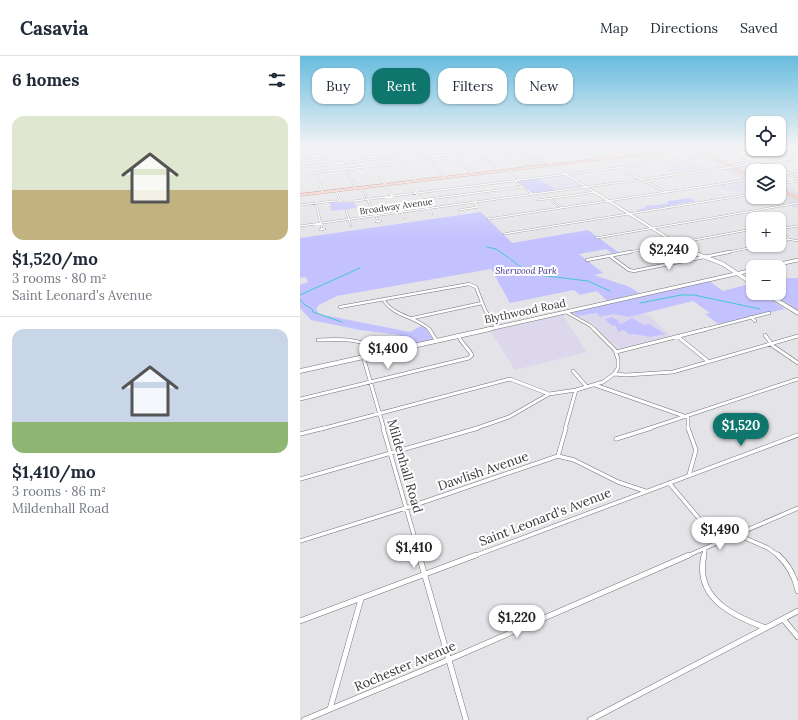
<!DOCTYPE html>
<html lang="en">
<head>
<meta charset="utf-8">
<style>
	body { margin:0; font-family:Lora,serif; background:#f2f2f3; color:#1f2937; height:100vh; display:flex; flex-direction:column; font-size:15px; white-space:nowrap }
	* { box-sizing:border-box; margin:0 }
	p { font-size:13px; color:#747a83 }
	.icon { flex:none; width:22px; height:22px; fill:none; stroke:currentColor; stroke-width:2; stroke-linecap:round; stroke-linejoin:round }
	.map { position:relative; flex:1; overflow:hidden }
	.drawer { display:flex; flex-direction:column; background:#fff; width:300px }
	.drawer>* { flex:none }
	.guide { position:absolute; left:12px; top:12px; width:380px; height:36px; display:flex; gap:8px }
	.controls { position:absolute; left:446px; top:60px; display:grid; gap:8px }
	.controls a { display:grid; place-items:center; width:40px; height:40px; border-radius:8px; background:#fff; box-shadow:0 1px 3px #0004; font-size:20px }
	.price { position:absolute; translate:-50% -34px; padding:0 9px; border-radius:14px; background:#fff; color:#222; font-size:13px; line-height:26px; filter:drop-shadow(0 1px 2px #0008) }
	.price::after { content:''; position:absolute; left:50%; top:24px; width:12px; height:9px; margin-left:-6px; background:inherit; clip-path:polygon(0 0,100% 0,50% 100%) }
	.price.on { background:#0f766e; color:#fff }
	ul { padding:0; list-style:none }
	li { display:grid; align-content:center; gap:8px; height:212px; padding:0 12px }
	li+li { border-top:1px solid #e0e1e3 }
	li span { display:grid; place-items:center; height:124px; border-radius:12px; color:#555 }
	li>.icon { margin-inline-start:auto }
	span .icon { width:72px; height:72px; fill:#fffc; stroke-width:1 }
	li b { font-size:17px }
	h2 { display:flex; justify-content:space-between; align-items:center; height:48px; padding:0 12px; font-size:17px }
	.pill { padding:0 14px; border-radius:12px; background:#fff; box-shadow:0 1px 3px #0004; font-size:14px; line-height:36px }
	.pill.on { background:#0f766e; color:#fff }
	header { display:flex; align-items:center; gap:24px; box-sizing:border-box; height:56px; padding:0 20px; background:#fff; border-bottom:1px solid #e0e1e3 }
	header strong { font-size:19px }
	nav { display:flex; gap:22px; margin-inline-start:auto; font-size:14px }
	main { display:flex; flex:1; min-height:0 }
	.map>svg:first-child { display:block }
	.built { fill:#d6d6e1 }
	.education { fill:#ddd7ec }
	.green { fill:#c3c2ff }
	.lines { fill:none; stroke-linecap:round; stroke-linejoin:round }
	.stream { stroke:#45c7cf; stroke-width:1 }
	.minor-far4-casing { stroke:#727376; stroke-width:2 }
	.minor-far3-casing { stroke:#727376; stroke-width:3.5 }
	.minor-far2-casing { stroke:#727376; stroke-width:4 }
	.minor-far1-casing { stroke:#727376; stroke-width:4.5 }
	.minor-casing { stroke:#727376; stroke-width:6 }
	.tertiary-far1-casing { stroke:#727376; stroke-width:4 }
	.tertiary-casing { stroke:#727376; stroke-width:5 }
	.secondary-far2-casing { stroke:#727376; stroke-width:2.5 }
	.secondary-far1-casing { stroke:#727376; stroke-width:3 }
	.secondary-casing { stroke:#727376; stroke-width:4.5 }
	.primary-casing { stroke:#b67f72; stroke-width:1 }
	.minor-far4 { stroke:#fff; stroke-width:1.5 }
	.minor-far3 { stroke:#fff; stroke-width:2.5 }
	.minor-far2 { stroke:#fff; stroke-width:3 }
	.minor-far1 { stroke:#fff; stroke-width:3.5 }
	.minor { stroke:#fff; stroke-width:5 }
	.tertiary-far1 { stroke:#fff; stroke-width:3 }
	.tertiary { stroke:#fff; stroke-width:4 }
	.secondary-far2 { stroke:#fff; stroke-width:2 }
	.secondary-far1 { stroke:#fff; stroke-width:2.5 }
	.secondary { stroke:#fff; stroke-width:3.5 }
	.primary { fill:#fcc9bd; fill-rule:evenodd }
	.labels { text-anchor:middle; dominant-baseline:central; stroke-width:4; stroke-linejoin:round; paint-order:stroke }
	.far-street-label { font-size:9px; fill:#383839; stroke:#fff }
	.far-park-label { font-size:9px; font-style:italic; fill:#40338b; stroke:#fff }
	.street-label { font-size:11px; fill:#383839; stroke:#fff }
	.near-street-label { font-size:13px; fill:#383839; stroke:#fff }
</style>
</head>
<body>
<header>
<strong>Casavia</strong>
<nav><a>Map</a><a>Directions</a><a>Saved</a></nav>
</header>
<main>
<section class="drawer">
<h2>6 homes<svg class="icon" aria-label="filters" viewBox="0 0 24 24"><path d="M4 7h16M4 17h16"/><circle cx="9" cy="7" r="2"/><circle cx="15" cy="17" r="2"/></svg></h2>
<ul>
<li><span style="background:linear-gradient(#dfe7d0 60%,#c2b280 0)"><svg class="icon" aria-label="home" viewBox="0 0 24 24"><path d="M3 11l9-7 9 7M6 9v11h12V9"/></svg></span><div><b>$1,520/mo</b><p>3 rooms · 80 m²</p><p>Saint Leonard's Avenue</p></div></li>
<li><span style="background:linear-gradient(#c9d6e8 75%,#8fb573 0)"><svg class="icon" aria-label="home" viewBox="0 0 24 24"><path d="M3 11l9-7 9 7M6 9v11h12V9"/></svg></span><div><b>$1,410/mo</b><p>3 rooms · 86 m²</p><p>Mildenhall Road</p></div></li>
</ul>
</section>
<div class="map">
<svg width="498" height="664" viewBox="0 0 498 664">
	<rect width="100%" height="100%" fill="#e4e4e8"/>
	<path class="built" d="M408,91H426L428,92L422,93L436,98L426,96L414,98L418,100L413,101L396,93Z
		M226,94L247,108L227,111L223,108L232,106L219,97L220,95Z
		M448,109L463,115H453V129L423,113Z
		M479,127L488,132H498L492,133L498,136V139L492,140L498,143V153L490,150L493,149L478,141Z"/>
	<path class="education" d="M386,103L409,113L374,117L361,112L372,110L363,106Z
		M265,119L283,130L234,137L217,125Z
		M440,126L453,130V136L442,138L434,134L427,135L415,130Z
		M297,257L321,258L329,261L346,257L371,280L319,293L293,268L278,260Z
		M262,258L287,296L215,314L190,274Z"/>
	<path class="green" d="M240,122L237,123L257,134L233,137L217,125Z
		M390,142L396,145L338,155L337,154L345,152L346,151L345,150L368,148L367,146L369,145Z
		M30,146H54L57,152L31,155Z
		M181,156L212,187L288,174L318,196L312,197L306,193L279,198L303,217L294,219L330,231L339,237L307,245L297,235L280,239L274,234L210,247L191,213L37,240L19,249L16,253L19,258L110,276L121,270L125,272L132,282L131,284L103,290L99,279L60,274L11,264L0,252V229L8,226L6,221L0,222V182Z
		M489,222H498V254L474,239L482,234L479,232V224Z
		M409,225L423,235L449,228L453,231V237H460L485,253L418,268L405,258L410,257L393,245L329,261L314,258L300,261L297,257L278,260L272,256Z
		M312,261L319,265L318,266L321,268L332,262L344,269L349,268L365,278L350,281L334,278L330,279L324,274L318,276L316,270L311,269L305,263Z"/>
	<g class="lines">
		<path class="stream" d="M187,191L196,193L209,202
			M210,203L230,218L288,225L310,235
			M0,239L60,212
			M0,243L5,249L12,253L13,256L42,266
			M340,247L381,239H394L460,253"/>
		<g class="minor-far4-casing">
			<path id="minor-far4" d="M30,91L36,106L44,109L55,132
				M53,91L58,99
				M77,91L81,97
				M146,91L151,99L173,118
				M250,91L276,106
				M277,91L366,136
				M304,91L323,100
				M331,91L346,98
				M358,91L368,95
				M428,91L454,100L498,123
				M479,91L496,96
				M7,92L10,104
				M0,93L22,91
				M204,96L227,112
				M323,96L337,94
				M180,99L200,115
				M411,101L475,93
				M129,104L145,122
				M0,105L139,91
				M102,107L116,125
				M425,107L498,97
				M74,110L105,162
				M0,111L195,91
				M208,114L220,124
				M16,116L22,136
				M0,118L253,91
				M479,118L498,115
				M215,125L232,138
				M107,126L132,158
				M479,128L498,125
				M62,132L78,165
				M36,135L40,145
				M250,143L262,152
				M121,144L222,131
				M238,144L296,136
				M16,147L22,173
				M0,149L34,145H54L409,100
				M46,154L51,170
				M159,154L178,151L174,146
				M188,163L453,123
				M77,165H81L76,166Z
				M0,170L498,102
				M22,173H25L20,174Z
				M479,173L498,170
				M479,174L488,182L486,185L479,186
				M204,178L453,138
				M296,182L498,147
				M488,183L498,185
				M324,197L453,173
				M424,197L464,189"/>
		</g>
		<g class="minor-far3-casing">
			<path id="minor-far3" d="M310,200L329,214L334,215L429,196
				M287,204L330,196
				M83,243C93,261 116,260 130,274
				M40,251L169,228L176,231L185,254L196,271
				M266,256L291,270L295,274
				M451,261L455,265
				M113,262L182,247
				M403,274L469,257"/>
		</g>
		<g class="minor-far2-casing">
			<path id="minor-far2" d="M129,273L136,284
				M465,279L473,290L498,307
				M377,280L409,306
				M18,284C40,283 63,282 81,296
				M316,296L407,273
				M63,300L84,373
				M273,315L287,331
				M314,318L326,319L373,316L498,280
				M295,329L384,360
				M0,343L169,302L172,299C168,291 162,289 158,279
				M388,359V373
				M21,373L210,323L249,338L276,334L303,326L314,318L318,312V303L315,294L294,273
				M174,373L209,361L249,338
				M265,373L276,334
				M347,373L498,323"/>
		</g>
		<g class="minor-far1-casing">
			<path id="minor-far1" d="M83,372L120,500
				M388,372L396,394L389,419
				M0,378L24,372
				M316,383L351,372
				M258,400L266,372
				M0,423L178,372
				M369,427L419,486
				M438,479L468,492L479,500
				M0,485L112,450L258,400L274,404L318,426L345,435
				M174,500L498,379
				M387,500L498,452
				M404,500L405,493"/>
		</g>
		<g class="minor-casing">
			<path id="minor" d="M119,499L166,664
				M404,499C394,542 433,560 466,572
				M478,499C489,509 495,521 498,535
				M483,563L498,581
				M0,565L176,499
				M30,653L61,543
				M4,664L141,607L389,499
				M290,664L498,555"/>
		</g>
		<g class="tertiary-far1-casing">
			<path id="tertiary-far1" d="M466,211L498,204
				M185,274L453,214"/>
		</g>
		<g class="tertiary-casing">
			<path id="tertiary" d="M0,315L190,273"/>
		</g>
		<g class="secondary-far2-casing">
			<path id="secondary-far2" d="M223,91L297,138"/>
		</g>
		<g class="secondary-far1-casing">
			<path id="secondary-far1" d="M296,137L387,194L395,197"/>
		</g>
		<g class="secondary-casing">
			<path id="secondary" d="M392,196L423,208L453,228
				M465,237L498,257"/>
		</g>
		<g class="primary-casing">
			<path id="primary" d="M396,91H402L394,92L453,120V122L392,93L0,140V138Z
				M479,132L498,141V143L479,134Z"/>
		</g>
		<use href="#minor-far4" class="minor-far4"/>
		<use href="#minor-far3" class="minor-far3"/>
		<use href="#minor-far2" class="minor-far2"/>
		<use href="#minor-far1" class="minor-far1"/>
		<use href="#minor" class="minor"/>
		<use href="#tertiary-far1" class="tertiary-far1"/>
		<use href="#tertiary" class="tertiary"/>
		<use href="#secondary-far2" class="secondary-far2"/>
		<use href="#secondary-far1" class="secondary-far1"/>
		<use href="#secondary" class="secondary"/>
		<use href="#primary" class="primary"/>
	</g>
	<linearGradient id="sky" x2="0" y2="1"><stop stop-color="#67bcde"/><stop offset="0.49" stop-color="#f3f3f5"/><stop offset="1" stop-color="#f3f3f5" stop-opacity="0"/></linearGradient>
	<rect width="498" height="184" fill="url(#sky)"/>
	<g class="labels">
		<g class="far-street-label">
			<text transform="translate(96 150) rotate(-8)">Broadway Avenue</text>
		</g>
		<g class="far-park-label">
			<text x="226" y="214">Sherwood Park</text>
		</g>
		<g class="street-label">
			<text transform="translate(225 255) rotate(-12)">Blythwood Road</text>
		</g>
		<g class="near-street-label">
			<text transform="translate(105 410) rotate(74)">Mildenhall Road</text>
			<text transform="translate(183 415) rotate(-19)">Dawlish Avenue</text>
			<text transform="translate(245 461) rotate(-21)">Saint Leonard's Avenue</text>
			<text transform="translate(105 610) rotate(-23)">Rochester Avenue</text>
		</g>
	</g>
</svg>
<div class="controls">
<a><svg class="icon" aria-label="locate" viewBox="0 0 24 24"><circle cx="12" cy="12" r="6"/><path d="M12 2v4M12 18v4M2 12h4M18 12h4"/></svg></a>
<a><svg class="icon" aria-label="layers" viewBox="0 0 24 24"><path d="M12 4l9 5-9 5-9-5zM3 14l9 5 9-5"/></svg></a>
<a>+</a>
<a>−</a>
</div>
<b class="price" style="left:369px;top:215px">$2,240</b>
<b class="price" style="left:88px;top:314px">$1,400</b>
<b class="price on" style="left:441px;top:391px">$1,520</b>
<b class="price" style="left:420px;top:495px">$1,490</b>
<b class="price" style="left:114px;top:513px">$1,410</b>
<b class="price" style="left:217px;top:583px">$1,220</b>
<div class="guide">
<a class="pill">Buy</a>
<a class="pill on">Rent</a>
<a class="pill">Filters</a>
<a class="pill">New</a>
</div>
</div>
</main>
</body>
</html>
